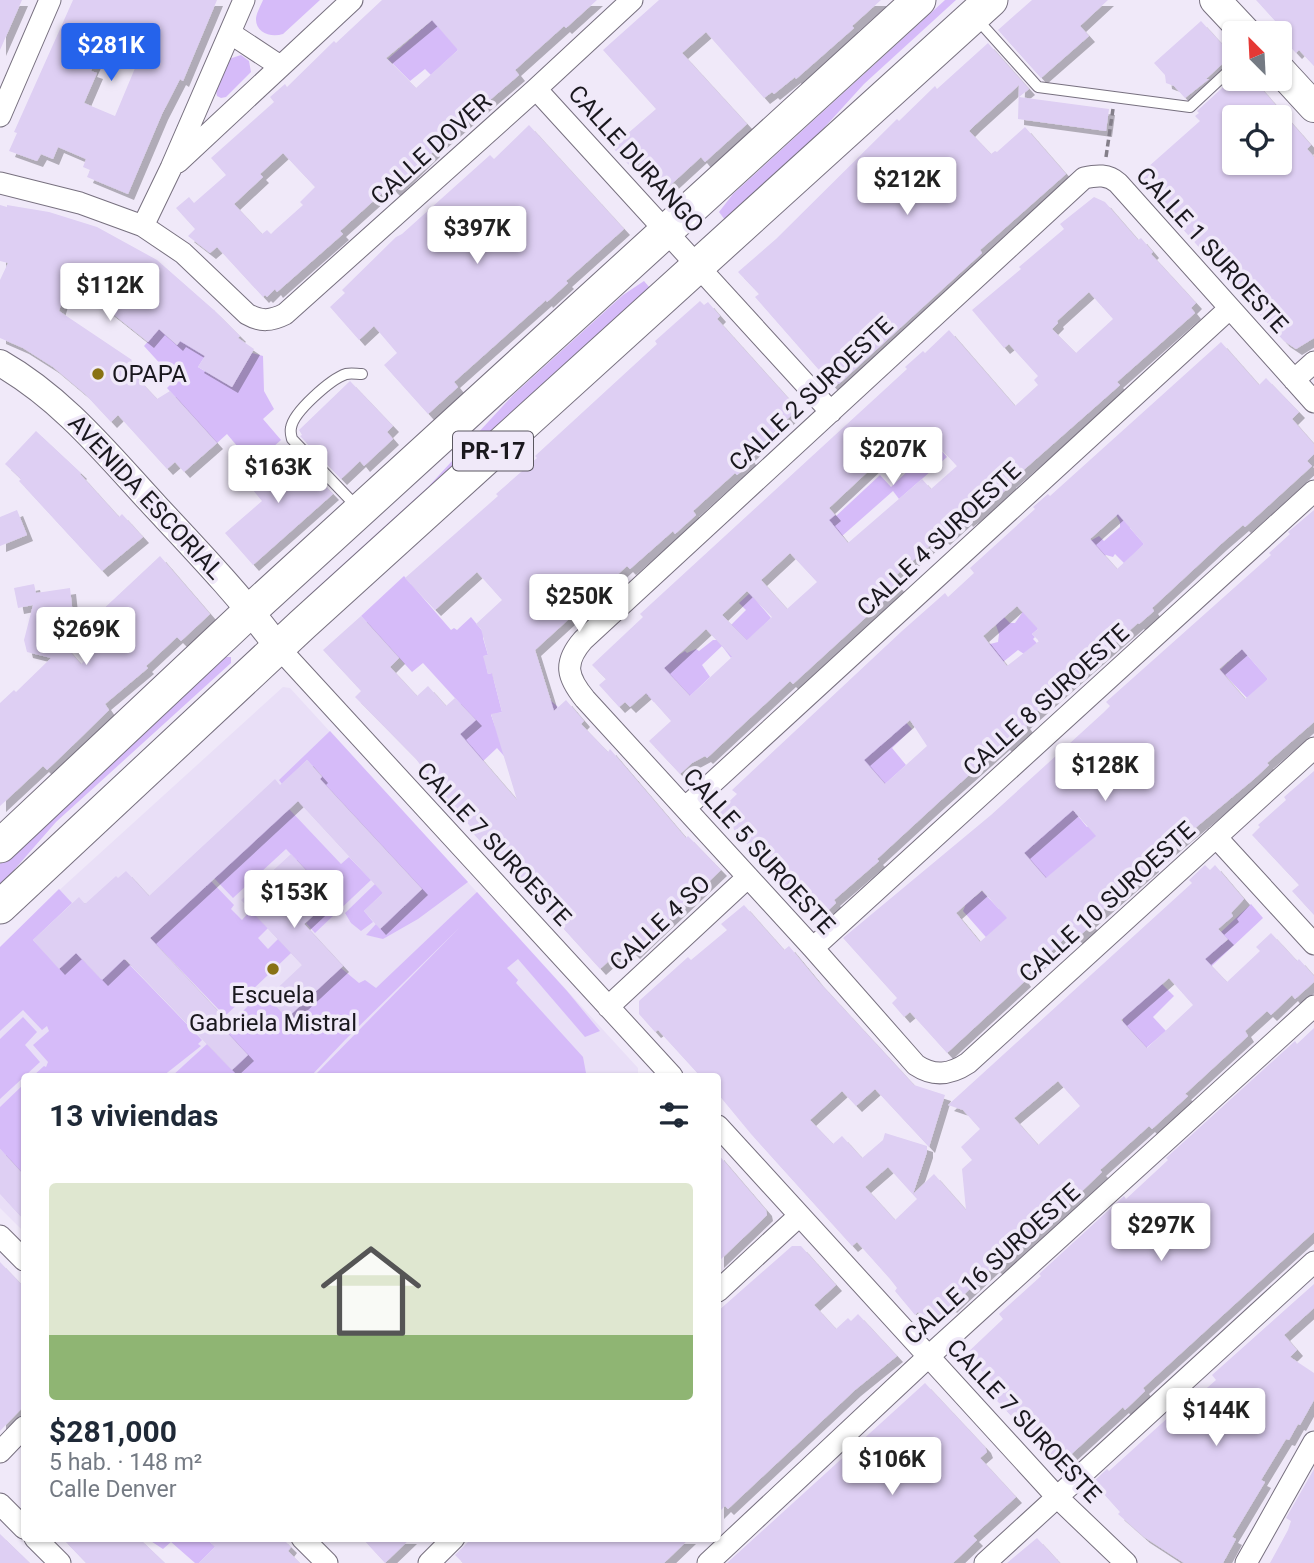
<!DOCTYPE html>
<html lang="es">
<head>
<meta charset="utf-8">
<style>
	body { margin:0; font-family:Roboto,sans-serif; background:#f2f2f3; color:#1f2937; height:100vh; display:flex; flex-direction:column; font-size:26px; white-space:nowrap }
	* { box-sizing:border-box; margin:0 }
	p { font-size:23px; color:#747a83 }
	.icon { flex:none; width:38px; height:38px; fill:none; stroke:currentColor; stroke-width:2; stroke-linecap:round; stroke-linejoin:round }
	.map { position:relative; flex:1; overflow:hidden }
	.side { position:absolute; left:21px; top:1073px; width:700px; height:469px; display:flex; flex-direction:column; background:#fff; border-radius:7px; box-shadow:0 2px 5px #0004 }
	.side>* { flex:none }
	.needle { width:46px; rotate:336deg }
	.tools { position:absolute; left:1222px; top:21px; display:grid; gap:14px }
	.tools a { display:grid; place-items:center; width:70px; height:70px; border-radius:7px; background:#fff; box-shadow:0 2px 5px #0004; font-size:35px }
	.price { position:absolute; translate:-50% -60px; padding:0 16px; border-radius:7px; background:#fff; color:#222; font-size:23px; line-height:46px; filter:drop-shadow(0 2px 4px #0008) }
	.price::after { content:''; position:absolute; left:50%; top:42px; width:21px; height:16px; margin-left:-10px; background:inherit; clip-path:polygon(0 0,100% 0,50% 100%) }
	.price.selected { background:#2563eb; color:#fff }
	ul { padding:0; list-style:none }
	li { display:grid; align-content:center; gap:14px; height:371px; padding:0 28px }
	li+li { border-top:2px solid #e0e1e3 }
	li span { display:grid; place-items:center; height:217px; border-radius:7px; color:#555 }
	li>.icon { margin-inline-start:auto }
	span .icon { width:126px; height:126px; fill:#fffc; stroke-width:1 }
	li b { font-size:30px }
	h2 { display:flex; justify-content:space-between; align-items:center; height:84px; padding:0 28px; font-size:30px }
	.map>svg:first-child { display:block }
	.built { fill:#e9dff7 }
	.green { fill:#d6bbf9 }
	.building { fill:#decff3; fill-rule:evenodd; filter:url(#shadow) }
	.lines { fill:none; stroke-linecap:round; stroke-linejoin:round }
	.service-casing { stroke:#77707f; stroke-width:12 }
	.minor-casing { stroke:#77707f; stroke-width:23 }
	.tertiary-casing { stroke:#77707f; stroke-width:28 }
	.secondary-casing { stroke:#77707f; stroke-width:32 }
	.primary-casing { stroke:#77707f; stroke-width:35 }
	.path { stroke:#847f8a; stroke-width:3.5; stroke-dasharray:7 3.5; stroke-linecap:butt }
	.service { stroke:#fff; stroke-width:10 }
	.minor { stroke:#fff; stroke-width:21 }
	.tertiary { stroke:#fff; stroke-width:26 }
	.secondary { stroke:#fff; stroke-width:30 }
	.primary { stroke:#fff; stroke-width:33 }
	.poi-dot { fill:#887214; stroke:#f0e9f9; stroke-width:2.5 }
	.labels { text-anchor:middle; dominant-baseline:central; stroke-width:7; stroke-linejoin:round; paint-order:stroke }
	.shield { fill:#f0e9f9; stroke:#5a5760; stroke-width:2 }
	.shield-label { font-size:23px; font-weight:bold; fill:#1a181e }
	.street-label { font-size:24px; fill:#1a181e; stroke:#f0e9f9 }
	.poi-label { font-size:24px; fill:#1a181e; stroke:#f0e9f9; text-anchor:start }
</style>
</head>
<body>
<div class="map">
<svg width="1314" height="1563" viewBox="0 0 1314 1563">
	<defs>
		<filter id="shadow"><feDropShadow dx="6" dy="6" stdDeviation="0" flood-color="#0004"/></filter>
	</defs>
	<rect width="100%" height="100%" fill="#f0e9f9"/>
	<path class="built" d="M283,687L290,688L638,1068V1076H24V1232L0,1208V947L66,884Z"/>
	<path class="green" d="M263,0H320L283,34C271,38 255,33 256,18C257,12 261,5 263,0Z
		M945,0H956L864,84L792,163L725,220L719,212L733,194Z
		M439,14L458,50L431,75L425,69L410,81L388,59Z
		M241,55L249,61L251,72L226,97L221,98L217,96L216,91L229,59Z
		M644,281L650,288L311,602L307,597L428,487L513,395L623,295Z
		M210,308L215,311L193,348L205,356L198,367L232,387L252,353L263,356L264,391L274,409L263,419L281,440L253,465L227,434L217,443L167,388L175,380L144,346L159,329L177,345Z
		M929,436L947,457L899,499L893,491L833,544L809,530L830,512L836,516L880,475L891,487L915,464L908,455Z
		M1150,510L1130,528L1144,544L1125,564L1115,554L1113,557L1106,555L1102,558L1090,541L1099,536L1104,541L1120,527V522L1115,513Z
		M404,576L451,630L454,628L457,630L471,617L484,633L483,638L488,655L484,656L488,674L492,673L502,712L491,715L495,726L519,720L549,699L558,707L504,756L497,748L480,764L460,734L475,720L423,663L412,672L361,616Z
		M750,593L771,618L731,658L722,646L702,665L710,677L690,696L676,681L654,702L640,687L679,655L685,651L687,653L696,649L699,651L713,640H716L746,610L739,603Z
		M1024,602L1038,629L1032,634L1035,637L1033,639L1048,655L1024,654L1018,650L1003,662L986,645L998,642L999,634L996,625L1004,617L1010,623H1015L1022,613Z
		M1242,649L1268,679L1249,700L1220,670Z
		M226,657H231V663L56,822L0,886V864Z
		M900,716L912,729L892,748L906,765L885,784L861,758L879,735L885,742L892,736Z
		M330,731L468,882L418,919L383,939L366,935L376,924L380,928L422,889L320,779L322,776L307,760L282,784L279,780Z
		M289,809L341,864L349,857L371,880L315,933L306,923L332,898L286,849L233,898L214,878Z
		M1073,810L1087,827L1099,818L1107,827L992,944L963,911L966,904L982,891L999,909L1022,875L1034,865L1021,849Z
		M211,881L234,905L231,909L242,920L251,910L268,928L258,938L268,949L278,939L311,934L225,1016L150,938Z
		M375,884L383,893L364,911L373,922L361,931L351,923L345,913Z
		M59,889L72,903L33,940L59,968L96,935L86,963L101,979L124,959L202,1040L198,1044L201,1046L163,1076H33L44,1066L46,1067L48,1062L33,1045L49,1031L47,1026L42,1030L23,1010L0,1031V947Z
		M477,892L567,991L600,1031L585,1037L518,959L507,968L518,980L516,983L583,1057L586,1073L581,1076H314L459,928L345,1040L311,1076H172L207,1044L232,1070L224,1030L266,988L271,994L268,997L287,1018L341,968L359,983L365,980L376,988Z
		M1251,904L1263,918L1199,978L1196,962L1228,940L1221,932Z
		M1162,984L1174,996L1153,1017L1166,1031L1145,1049L1123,1022V1018Z
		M23,1017L37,1032L25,1045L40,1062L0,1099V1039Z
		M24,1084V1175L0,1149V1107Z
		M146,1538H206L215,1547L199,1563H195L171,1542L163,1549Z"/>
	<path class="building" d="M0,0H22L0,50Z
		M73,0H217L183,81L180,79L162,114L128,194L87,177L90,170L83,167L86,159L58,147L53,159L41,154L37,161L9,151L17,133L14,132ZM107,36L138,50L133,59L138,61L115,116L84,103L97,73L91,71Z
		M382,0H597L566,28L564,26L515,70L519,75L433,149L434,151L394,190L390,186L340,231L343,234L302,270L277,292L275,289L267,297L265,295L263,297L217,247L210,253L188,236L195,229L176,208L189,197L194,203L226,175L211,158L274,102L270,97L285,84L287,87L334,41L336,43ZM432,20L458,50L416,88L386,58ZM283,153L315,187L300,202L303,205L275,230L271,234L267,230L262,234L234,204L263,177L260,174Z
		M659,0H881L852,26L854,28L796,79L795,77L774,94L772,92L764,98L706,32L682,53L747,124L705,162L701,157L665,190L637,160L630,166L612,147L656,109L603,50Z
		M1032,0H1108L1080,26L1089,36L1041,78L998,30Z
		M1256,0H1314V66L1299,50L1296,53L1283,39L1288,35Z
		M1201,21L1232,55L1206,79H1209L1185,98L1174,86L1166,83L1165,75L1154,63Z
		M988,43L1029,89L1019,97L1109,109L1106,131L1018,119L1019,85L975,125L969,131L991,154L995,151L997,152L1025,127L1066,174L996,236L980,250L982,253L840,383L833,386L755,297L759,294L738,272L776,239L897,119L899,121L935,86L937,89Z
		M1232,79H1253L1311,145L1307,149L1314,157V338L1296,349L1284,341L1254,309L1147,189L1152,184L1139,175L1200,121L1195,116L1199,113L1197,111ZM1234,117H1279V163H1234Z
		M529,125L624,229L566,281L568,283L547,302L546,300L454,382L458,387L428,414L384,365L397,353L374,326L359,340L330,307L345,293L342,290L396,237L402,234L490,155L494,159Z
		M1094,197L1105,202L1138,240L1141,238L1153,252L1151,254L1196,303L1191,308L1195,313L1117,382L1120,385L1010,482L1012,484L997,498L967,521L966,519L944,539L941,536L892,579L899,587L793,684L790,681L707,758L705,756L692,763L680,774L649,741L671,721L646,693L630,707L625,702L619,707L599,685L606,679L592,665L643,617L640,614L907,369L905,367L923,351L925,353L949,330L1015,406L1038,385L1034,380L1038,376L1009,344L1004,348L972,310L1021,269L1019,267L1064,229L1060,224ZM1089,292L1113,319L1076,353L1052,329L1058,323L1057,321ZM927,434L957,466L931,489L922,479L848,543L829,520L835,515L829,508L876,464L878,466L900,447L906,453ZM790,553L817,582L787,609L761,580ZM747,591L772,617L747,640L722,615ZM706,629L732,657L690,696L664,668Z
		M0,205L7,207V205L49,212L97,227L157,260L215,311L240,336L238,338L254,349L232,387L198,367L205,356L180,341L177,345L159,329L148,342L69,279L59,311L132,360L126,366L157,399L170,391L217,443L184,472L175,462L167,469L118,415L111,422L85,394L53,367L23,348L0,338V280L8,263L0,261Z
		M700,301L704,305L708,302L720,316L717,319L798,409L748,456L752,462L737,475L735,473L693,511L696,515L675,534L673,531L630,569L627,566L535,650L554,711L566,700L584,721L581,724L608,752L610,749L686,838L688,836L721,870L634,953L626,945L600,969L522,883L519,886L508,873L510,870L483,840L481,842L468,828L470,826L425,776L427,774L416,759L355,697L361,691L323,650L361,616L399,658L390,667L417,696L428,686L446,706L455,698L476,720L460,734L517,800L491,714L502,712L492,673L488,674L483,656L488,655L481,629L476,624L502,600L477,572L435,610L405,578L498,496L496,494L537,458L535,456L657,344L655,341Z
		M1221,342L1259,385L1266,378L1299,412L1292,419L1314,444V454L1307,461L1312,466L1245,527L1243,525L1221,544L1152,608L1154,611L1139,624L1138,623L1024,723L1027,727L1006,746L1004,744L940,801L877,859L879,861L834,900L836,903L821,917L789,882L785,886L718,812L737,794L732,790L902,631L945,593L948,597L974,573L970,568L1035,509L1033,507L1048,494L1050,496ZM1118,514L1144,544L1117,569L1090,539ZM1017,606L1038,629L1032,634L1039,641L1007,666L983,636ZM910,720L927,746L885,784L864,760Z
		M350,381L393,426L387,432L393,439L364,466L360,461L341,479L300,436L302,435L299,430Z
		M36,431L81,473L80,474L119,517L122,514L143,537L102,571L19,481L21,479L5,464Z
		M288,447L333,494L253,565L225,533L262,501L247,483Z
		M17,510L27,535L0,546V517Z
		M1314,510V722L1267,763L1269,765L1254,779L1152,864L1153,866L1089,922L1092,925L1077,938L1074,935L1067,941L1065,938L1023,978L1025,981L947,1053L910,1012L904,1017L892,1003L897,998L843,938L991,815L1103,713L1110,706L1106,702L1271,555L1269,553L1290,534L1288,532ZM1242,649L1268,679L1245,699L1219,669ZM1073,810L1096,836L1046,878L1024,853ZM982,890L1007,918L980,942L956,913Z
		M160,556L210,614L181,641L177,637L146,666L148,668L105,704L109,710L69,749L47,770L43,766L0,806V703L14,690L16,692L51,658L27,652L24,640L33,605L18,608L14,588L34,584L36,593L70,588L73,615L65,646L81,664L115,633L98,614Z
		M307,760L322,777L320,779L422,889L380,929L364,911L383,893L298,801L150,938L229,1023L223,1028L248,1055L232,1070L126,960L124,959L102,980L76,953L59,969L33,940L79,897L85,904L116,876L118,878L126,871L149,896L275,779L280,785Z
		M1314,771V915L1292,891L1299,885L1252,835L1260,827L1258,825L1286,800L1284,797Z
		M291,854L332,898L304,924L343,966L287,1018L268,997L302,965L241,900Z
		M1205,865L1210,870L1215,865L1244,899L1231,913L1233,916L1218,929L1228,939L1205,959L1227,982L1260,951L1256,947L1271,933L1297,961L1299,959L1314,976V982L1295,999L1292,995L1271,1015L1267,1011L1245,1031L1248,1036L1185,1094L1188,1096L1152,1129L1149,1126L1100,1170L1102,1172L1059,1213L997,1269L994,1266L951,1307L950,1306L928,1323L918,1312L915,1315L895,1291L897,1288L890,1279L857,1242L852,1246L751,1134L718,1094V1076H700L658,1030L655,1032L639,1014V1001L688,957L691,960L727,930L721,924L744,905L784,950L789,946L818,981L914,1085L945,1095L929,1147L875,1089L856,1106L842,1091L810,1120L833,1144L842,1136L862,1158L883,1140L885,1133L927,1146V1152L913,1194L934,1174L966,1210L962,1169L972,1160L961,1147L980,1129L963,1110L948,1105L1192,883L1189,880ZM1169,978L1193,1005L1147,1048L1121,1020ZM1058,1081L1080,1106L1038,1145L1014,1118ZM888,1167L917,1199L895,1220L865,1187Z
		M1314,1028V1232L1143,1388L1145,1391L1125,1410L1123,1407L1066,1459L1055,1463L986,1389L993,1383L966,1354L1003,1319L999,1314L1041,1276L1039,1274L1124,1196L1126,1199L1168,1160L1166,1158L1295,1041L1297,1044Z
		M0,1149L24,1175V1220L0,1194Z
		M718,1154L766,1210L767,1215L718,1262Z
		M792,1246H801L836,1285L814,1305L836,1329L848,1318L851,1321L858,1314L897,1356L855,1390L728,1509L725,1506L718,1513V1311Z
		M0,1262L24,1287V1406L0,1431Z
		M1314,1284V1308L1284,1335L1297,1350L1290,1357L1314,1373V1400L1300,1425L1298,1424L1289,1440L1286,1439L1261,1480L1265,1482L1232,1537L1236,1539L1223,1563H1184L1144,1537L1118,1514L1120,1512L1093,1482L1107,1469L1109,1471L1172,1414L1174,1417L1216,1380L1212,1375Z
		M925,1383L985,1447L987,1452L980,1458L1016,1497L973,1536L977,1540L953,1563H727Z
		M1314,1469V1563H1270L1288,1530L1291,1521L1286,1518Z
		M0,1534L30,1563H0Z
		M62,1538H139L165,1563H86Z
		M206,1538H282L291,1547L288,1551L300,1563H199L215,1547Z
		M362,1538H411L385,1563Z
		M472,1538H690L664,1563H463L455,1555Z
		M1037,1538L1060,1563H1007Z"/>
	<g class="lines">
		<g class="service-casing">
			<path id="service" d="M976,18L1038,87L1190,107L1234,66
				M357,507L292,439C291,435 290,432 291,428C293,412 331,379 346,374C351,373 357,374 362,374"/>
		</g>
		<g class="minor-casing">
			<path id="minor" d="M230,33L280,66
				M536,89L831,412
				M0,116L50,0
				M178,162L352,0
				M0,183L80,203L143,226L183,253L247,314C261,322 271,321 285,314L536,89L632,0
				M143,226L171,168L244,0
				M1294,380L1314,362
				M1314,402L1118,183C1108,174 1097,175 1084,178L583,640C563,663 567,677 585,699L813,948L916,1065C934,1077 950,1075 968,1063L1314,748
				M278,647L672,1076
				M685,808L1229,309
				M1216,837L1314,944
				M813,948L1314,491
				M608,1007L748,877
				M718,1126L1057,1497L1126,1563
				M0,1236L24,1260
				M718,1291L799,1216
				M0,1452L24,1427
				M0,1504L24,1528
				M35,1538L60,1563
				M302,1538L327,1563
				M429,1563L454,1538
				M708,1563L928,1357L1314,1006
				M985,1563L1314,1262
				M1246,1563L1314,1442"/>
		</g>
		<g class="tertiary-casing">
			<path id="tertiary" d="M0,363C63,399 107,454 156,507C198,552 241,597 278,647"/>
		</g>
		<g class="secondary-casing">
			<path id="secondary" d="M1215,0L1246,33
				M1279,69L1314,107"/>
		</g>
		<g class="primary-casing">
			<path id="primary" d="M0,846L251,610L919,0
				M0,907L302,625L991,0"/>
		</g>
		<path class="path" d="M1106,157L1113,109"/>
		<use href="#service" class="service"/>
		<use href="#minor" class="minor"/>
		<use href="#tertiary" class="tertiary"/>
		<use href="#secondary" class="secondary"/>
		<use href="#primary" class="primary"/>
	</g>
	<g class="poi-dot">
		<circle cx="98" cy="374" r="7"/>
		<circle cx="273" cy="969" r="7"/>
	</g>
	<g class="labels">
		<rect class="shield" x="453" y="431.5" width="80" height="39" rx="5"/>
		<g class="shield-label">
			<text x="493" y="451">PR-17</text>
		</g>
		<g class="street-label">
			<text transform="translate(431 149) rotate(-42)">CALLE DOVER</text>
			<text transform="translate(636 159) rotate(48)">CALLE DURANGO</text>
			<text transform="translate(1212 250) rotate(48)">CALLE 1 SUROESTE</text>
			<text transform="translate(811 394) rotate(-43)">CALLE 2 SUROESTE</text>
			<text transform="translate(146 497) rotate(47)">AVENIDA ESCORIAL</text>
			<text transform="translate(939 539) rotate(-43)">CALLE 4 SUROESTE</text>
			<text transform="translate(1046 700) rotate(-42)">CALLE 8 SUROESTE</text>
			<text transform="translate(494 844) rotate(47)">CALLE 7 SUROESTE</text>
			<text transform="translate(759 851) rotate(48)">CALLE 5 SUROESTE</text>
			<text transform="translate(1107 902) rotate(-42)">CALLE 10 SUROESTE</text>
			<text transform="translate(660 923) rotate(-43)">CALLE 4 SO</text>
			<text transform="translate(992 1264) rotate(-42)">CALLE 16 SUROESTE</text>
			<text transform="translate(1024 1421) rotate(47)">CALLE 7 SUROESTE</text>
		</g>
		<g class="poi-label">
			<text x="112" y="374">OPAPA</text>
			<text x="273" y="995" text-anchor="middle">Escuela<tspan x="273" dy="28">Gabriela Mistral</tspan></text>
		</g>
	</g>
</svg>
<div class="tools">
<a><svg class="needle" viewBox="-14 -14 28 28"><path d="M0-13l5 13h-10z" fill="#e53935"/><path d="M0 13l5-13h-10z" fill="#747a83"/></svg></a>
<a><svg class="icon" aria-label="locate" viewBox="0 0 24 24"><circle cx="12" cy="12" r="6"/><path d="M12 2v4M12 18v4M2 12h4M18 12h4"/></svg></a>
</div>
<b class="price selected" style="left:111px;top:83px">$281K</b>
<b class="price" style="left:907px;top:217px">$212K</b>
<b class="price" style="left:477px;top:266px">$397K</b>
<b class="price" style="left:110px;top:323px">$112K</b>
<b class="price" style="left:893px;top:487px">$207K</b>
<b class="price" style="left:278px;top:505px">$163K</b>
<b class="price" style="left:579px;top:634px">$250K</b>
<b class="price" style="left:86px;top:667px">$269K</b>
<b class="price" style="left:1105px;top:803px">$128K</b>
<b class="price" style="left:294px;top:930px">$153K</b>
<b class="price" style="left:1161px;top:1263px">$297K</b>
<b class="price" style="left:1216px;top:1448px">$144K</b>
<b class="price" style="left:892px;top:1497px">$106K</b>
<section class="side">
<h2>13 viviendas<svg class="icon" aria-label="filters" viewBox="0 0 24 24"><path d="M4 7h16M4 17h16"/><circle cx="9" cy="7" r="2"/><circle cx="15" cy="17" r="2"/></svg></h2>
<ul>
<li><span style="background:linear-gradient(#dfe7d0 70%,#8fb573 0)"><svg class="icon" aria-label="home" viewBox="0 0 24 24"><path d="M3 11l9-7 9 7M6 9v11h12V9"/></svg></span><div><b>$281,000</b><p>5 hab. · 148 m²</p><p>Calle Denver</p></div></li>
</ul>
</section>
</div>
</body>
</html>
